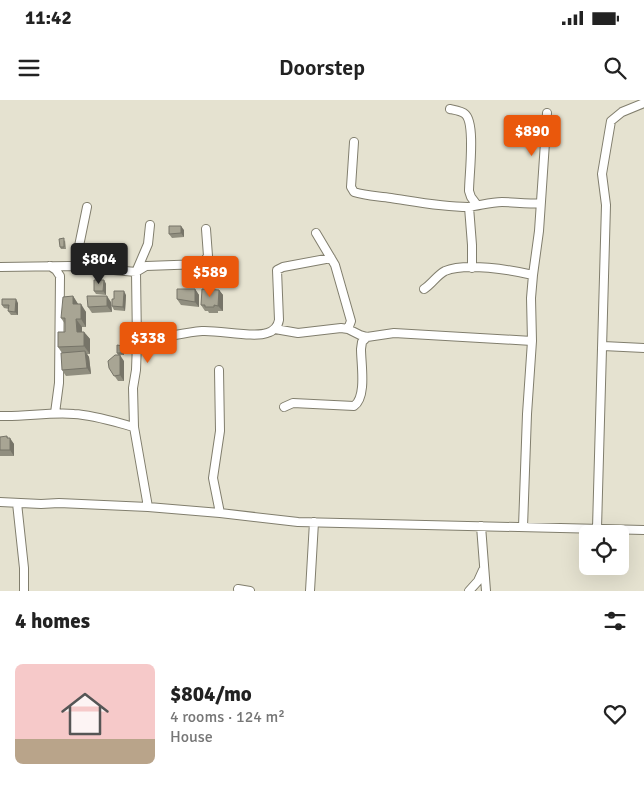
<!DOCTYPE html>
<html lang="en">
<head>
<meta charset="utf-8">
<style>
	body { margin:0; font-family:Signika,sans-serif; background:#f6f6f6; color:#222; height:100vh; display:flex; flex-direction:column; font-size:19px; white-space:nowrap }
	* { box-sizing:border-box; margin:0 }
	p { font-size:16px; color:#767676 }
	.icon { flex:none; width:28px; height:28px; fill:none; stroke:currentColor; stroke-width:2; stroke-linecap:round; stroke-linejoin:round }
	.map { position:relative; height:491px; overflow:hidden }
	.panel { display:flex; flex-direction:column; background:#fff; flex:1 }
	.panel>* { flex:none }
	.buttons { position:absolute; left:579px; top:425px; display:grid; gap:10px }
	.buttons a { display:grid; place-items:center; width:50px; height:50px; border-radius:8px; background:#fff; box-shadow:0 5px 20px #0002; font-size:25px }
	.price { position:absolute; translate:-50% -42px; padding:0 11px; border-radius:5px; background:#ea580c; color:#fff; font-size:16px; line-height:32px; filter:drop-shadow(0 1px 2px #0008) }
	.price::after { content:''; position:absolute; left:50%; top:30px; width:15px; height:11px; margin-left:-8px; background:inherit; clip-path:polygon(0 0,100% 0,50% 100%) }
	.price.on { background:#222; color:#fff }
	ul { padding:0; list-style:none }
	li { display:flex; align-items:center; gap:15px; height:125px; padding:0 15px }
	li+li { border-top:1px solid #e0e0e0 }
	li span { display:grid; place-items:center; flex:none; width:140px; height:100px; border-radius:8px; color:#555 }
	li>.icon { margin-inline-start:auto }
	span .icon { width:60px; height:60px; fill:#fffc; stroke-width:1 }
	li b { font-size:21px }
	h2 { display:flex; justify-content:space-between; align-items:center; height:60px; padding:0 15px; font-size:21px }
	.status { display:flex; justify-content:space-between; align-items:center; height:35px; padding:0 25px; background:#fff; direction:ltr }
	.status svg { height:14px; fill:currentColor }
	header { display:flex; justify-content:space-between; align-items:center; height:65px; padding:0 15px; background:#fff; font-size:22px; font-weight:600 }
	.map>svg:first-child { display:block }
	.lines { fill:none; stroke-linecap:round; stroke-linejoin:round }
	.minor-casing { stroke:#817e6d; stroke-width:10 }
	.minor { stroke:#fff; stroke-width:8 }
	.wall { fill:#908e7f }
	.shaded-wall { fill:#767468 }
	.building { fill:#a8a594; stroke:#767468 }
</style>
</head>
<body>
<div class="status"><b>11:42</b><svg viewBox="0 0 49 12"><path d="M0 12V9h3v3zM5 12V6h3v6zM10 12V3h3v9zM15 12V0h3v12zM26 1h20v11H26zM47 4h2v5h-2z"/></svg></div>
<header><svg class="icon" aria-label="menu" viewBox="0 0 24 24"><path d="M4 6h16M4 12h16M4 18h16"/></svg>Doorstep<svg class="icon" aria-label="search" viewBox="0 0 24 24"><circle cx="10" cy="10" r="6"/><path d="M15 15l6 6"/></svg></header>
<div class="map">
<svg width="644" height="491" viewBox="0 0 644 491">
	<rect width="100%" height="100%" fill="#e5e2d0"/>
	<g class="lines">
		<g class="minor-casing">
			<path id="minor" d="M450,9C455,10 462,11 465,14C476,23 469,75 469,91L471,97L477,105
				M354,42L351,87L354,92C366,96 379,96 391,98C417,102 442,107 468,107C479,106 490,102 502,102C515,102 527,105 540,103
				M469,107L472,145V168
				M316,133L335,165L351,221L348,229
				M50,166L56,170L60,176L59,283L55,313
				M0,167L70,166L136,172L146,166L202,164L208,156L206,129
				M86,167L79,146L87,107
				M533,175L539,131L547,13
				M424,189C432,184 437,175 445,171C466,162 511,170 533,175L531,198L532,241L527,314L523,427
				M275,229L298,233L341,228L348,229L360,235L367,237L394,233L532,241
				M137,243C159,238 180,233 202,231C219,230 254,238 267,233C274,231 278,226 279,220L277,170L283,167L331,158
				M603,246L644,248
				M219,270L220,331L213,378L220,413
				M284,307L293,303L354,306C367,297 361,264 361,249L362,242L367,237
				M0,316C25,317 49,312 74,314C94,315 115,322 134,327
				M0,402L41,404L59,403L148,407L220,413L298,422L644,430
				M17,403L24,468V491
				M148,407L134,327L133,288L136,270L137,243L136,172L148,144L150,125
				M481,426L486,491
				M597,428L606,105L602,74L611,21L622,12L644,3
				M238,489L250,491
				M310,491L314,422
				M469,491L478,481L483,470"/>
		</g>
		<use href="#minor" class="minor"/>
	</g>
	<path class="wall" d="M184,130V137L172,138L169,134Z
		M65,140L66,149H61L60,147Z
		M104,180L106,184V195L96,194L94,191Z
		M195,189L199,195V207L181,205L177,199Z
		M219,190L223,195V211H218V213H209L208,211H205L201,205Z
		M126,195L125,211L114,210L112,206L114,199Z
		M73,196L78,204L86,212V227H82V232H84L90,239V254H87L89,257L91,274L66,276L62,270V253L58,247L65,232V224L61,218Z
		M111,202L112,212L92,213L88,207Z
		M18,203V215H11L8,211L9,209L4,208L2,205Z
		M124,248V255H118L117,253Z
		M124,261V281H118L109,268Z
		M0,337L8,338L14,344V356H0Z"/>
	<path class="shaded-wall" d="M181,126L184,130V137L181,133Z
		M104,180L106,184V195L103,191Z
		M195,189L199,195V207L195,202Z
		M219,190L223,195V211L218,206Z
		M124,191L126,195L125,211L123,207Z
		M73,196L78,204H73Z
		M107,196L111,202L112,212L107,206Z
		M16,199L18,203V215L15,212Z
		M81,204L86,212V227L81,219Z
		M76,219L82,227V239L77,232Z
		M84,232L90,239V254L84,246Z
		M123,246L124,248V255L122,253Z
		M85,251L89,257L91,274L87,268Z
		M120,255L124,261V281L120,275Z
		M7,336L10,341V338L14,344V356L10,350Z"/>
	<path class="building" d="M169,126H181V133L169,134Z
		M64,138V147H60L59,139Z
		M119,152L120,160H116L115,153Z
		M94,180H104L103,191H94Z
		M177,189H195V202L177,199Z
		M202,189L219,190L218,206L214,205V207H205V205H201Z
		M114,191H124L123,207L112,206V199H114Z
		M73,196V204H81V219H76L77,232H84V246L58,247V232H65V218H61L63,197Z
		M87,196H107V206L88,207Z
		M2,199H16L15,212L8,211L9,205H2Z
		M117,245L123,246L122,253H117Z
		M85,251L87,268L62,270L61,253Z
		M115,255H120V275L114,276L109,268L108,261Z
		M7,336V338H10V350H0V337Z"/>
</svg>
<div class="buttons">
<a><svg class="icon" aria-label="locate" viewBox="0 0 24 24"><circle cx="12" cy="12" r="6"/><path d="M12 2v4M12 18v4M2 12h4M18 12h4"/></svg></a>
</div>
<b class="price" style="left:532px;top:57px">$890</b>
<b class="price on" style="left:99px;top:185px">$804</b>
<b class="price" style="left:210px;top:198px">$589</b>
<b class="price" style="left:148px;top:264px">$338</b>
</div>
<section class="panel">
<h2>4 homes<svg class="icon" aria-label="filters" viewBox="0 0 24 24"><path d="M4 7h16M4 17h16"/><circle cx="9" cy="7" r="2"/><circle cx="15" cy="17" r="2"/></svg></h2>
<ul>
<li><span style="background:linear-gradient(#f6c9c9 75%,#b9a48a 0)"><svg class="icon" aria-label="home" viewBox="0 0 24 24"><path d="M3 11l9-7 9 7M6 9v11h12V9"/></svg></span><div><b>$804/mo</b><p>4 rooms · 124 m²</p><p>House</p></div><svg class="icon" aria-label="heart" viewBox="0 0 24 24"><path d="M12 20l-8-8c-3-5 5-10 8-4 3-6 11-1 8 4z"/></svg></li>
</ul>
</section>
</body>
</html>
